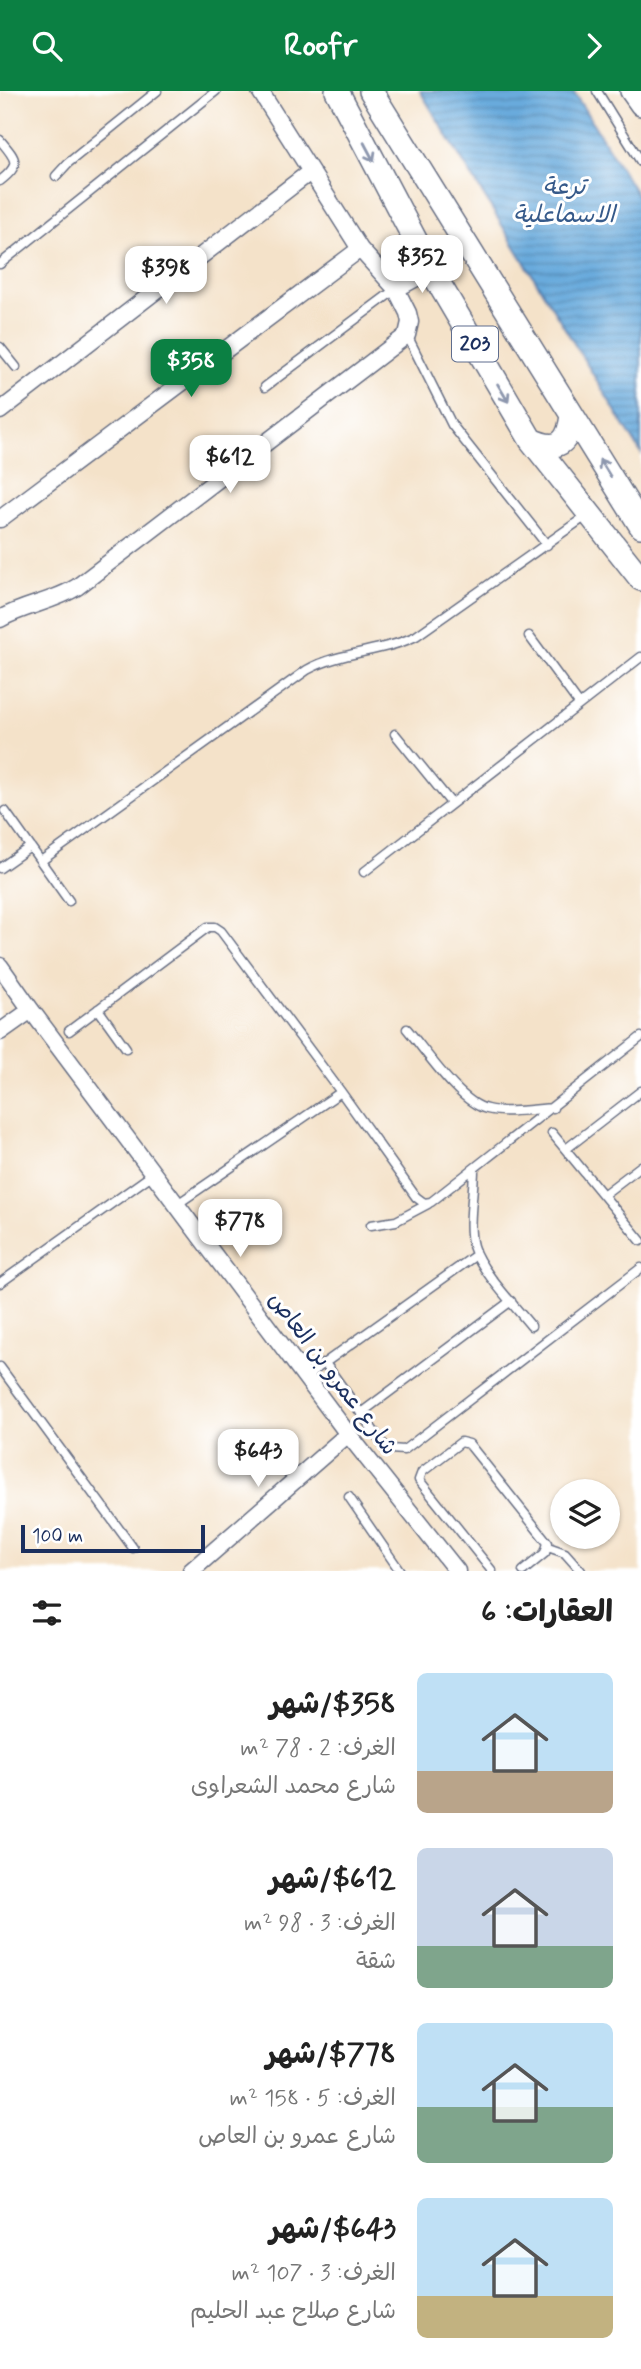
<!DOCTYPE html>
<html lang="ar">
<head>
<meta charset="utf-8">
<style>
	body { margin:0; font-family:Mynerve,"Playpen Sans Arabic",sans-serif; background:#f6f6f6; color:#222; direction:rtl; height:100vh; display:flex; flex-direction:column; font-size:26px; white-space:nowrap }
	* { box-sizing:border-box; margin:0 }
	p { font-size:23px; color:#767676 }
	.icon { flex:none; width:38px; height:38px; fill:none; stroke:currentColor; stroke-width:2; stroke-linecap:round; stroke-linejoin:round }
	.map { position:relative; height:1480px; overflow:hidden; direction:ltr }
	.sheet { display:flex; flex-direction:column; background:#fff; flex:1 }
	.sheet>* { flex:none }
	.buttons { position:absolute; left:550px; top:1388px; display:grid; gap:14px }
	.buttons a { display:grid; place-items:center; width:70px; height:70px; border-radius:50%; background:#fff; box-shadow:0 2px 5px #0004; font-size:35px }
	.scale { position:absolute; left:21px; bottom:18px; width:184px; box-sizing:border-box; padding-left:7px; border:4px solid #1b2f5e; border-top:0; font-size:19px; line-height:24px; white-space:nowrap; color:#1b2f5e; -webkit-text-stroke:5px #fff; paint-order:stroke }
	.price { position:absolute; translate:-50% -60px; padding:0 16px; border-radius:14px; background:#fff; color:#222; font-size:23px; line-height:46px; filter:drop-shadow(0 2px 4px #0008) }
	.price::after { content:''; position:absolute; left:50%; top:42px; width:21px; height:16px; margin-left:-10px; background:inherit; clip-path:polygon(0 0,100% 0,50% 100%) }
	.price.selected { background:#0b8043; color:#fff }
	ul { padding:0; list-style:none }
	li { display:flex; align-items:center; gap:21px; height:175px; padding:0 28px }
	li span { display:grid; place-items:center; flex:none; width:196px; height:140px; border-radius:10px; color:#555 }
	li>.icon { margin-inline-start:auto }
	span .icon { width:84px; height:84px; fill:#fffc; stroke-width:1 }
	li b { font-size:30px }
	h2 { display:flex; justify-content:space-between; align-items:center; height:84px; padding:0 28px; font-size:30px }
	header { display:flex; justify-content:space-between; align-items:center; height:91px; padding:0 28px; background:#0b8043; color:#fff; font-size:32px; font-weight:700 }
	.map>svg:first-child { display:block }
	.water { fill:url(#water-rules); stroke:#426d9e; stroke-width:2 }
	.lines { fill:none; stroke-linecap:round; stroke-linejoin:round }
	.lane-casing { stroke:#676e83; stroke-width:11 }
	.street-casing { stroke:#676e83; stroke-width:19 }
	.secondary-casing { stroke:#676e83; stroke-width:24 }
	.primary-casing { stroke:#676e83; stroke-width:26 }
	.lane { stroke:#fff; stroke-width:8 }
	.street { stroke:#fff; stroke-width:16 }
	.secondary { stroke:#fff; stroke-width:21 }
	.primary { stroke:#fff; stroke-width:23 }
	.oneway { stroke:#8d97ae }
	.labels { text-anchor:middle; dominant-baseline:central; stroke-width:6; stroke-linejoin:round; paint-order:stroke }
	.shield { fill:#fff; stroke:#5f6d8e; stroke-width:2 }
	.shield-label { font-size:21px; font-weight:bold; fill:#1b2f5e }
	.street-label { font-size:23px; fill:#1b2f5e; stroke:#fff }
	.water-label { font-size:24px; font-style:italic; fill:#365a8a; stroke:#fff }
</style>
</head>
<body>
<header><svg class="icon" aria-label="forward" viewBox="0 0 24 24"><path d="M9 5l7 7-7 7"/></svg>Roofr<svg class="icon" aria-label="search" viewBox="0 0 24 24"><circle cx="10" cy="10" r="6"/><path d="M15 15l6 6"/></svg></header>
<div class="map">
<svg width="641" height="1480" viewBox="0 0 641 1480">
	<defs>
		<pattern id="water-rules" width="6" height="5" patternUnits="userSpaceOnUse" patternTransform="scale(1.75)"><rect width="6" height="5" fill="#69abdd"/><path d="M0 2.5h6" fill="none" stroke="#568cb6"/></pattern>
	</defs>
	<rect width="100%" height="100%" fill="#fff"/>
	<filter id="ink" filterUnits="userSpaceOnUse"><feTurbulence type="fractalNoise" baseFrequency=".0143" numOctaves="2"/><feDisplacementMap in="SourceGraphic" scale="14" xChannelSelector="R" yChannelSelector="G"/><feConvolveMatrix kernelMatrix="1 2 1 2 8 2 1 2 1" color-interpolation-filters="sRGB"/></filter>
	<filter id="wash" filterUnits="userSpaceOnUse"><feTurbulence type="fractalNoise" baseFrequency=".00686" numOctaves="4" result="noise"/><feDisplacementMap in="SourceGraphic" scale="28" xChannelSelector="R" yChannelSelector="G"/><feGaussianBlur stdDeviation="1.57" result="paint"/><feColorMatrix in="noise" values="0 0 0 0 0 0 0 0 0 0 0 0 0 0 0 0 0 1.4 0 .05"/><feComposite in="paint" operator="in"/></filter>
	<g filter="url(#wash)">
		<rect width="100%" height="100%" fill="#f4e2c9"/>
		<path class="water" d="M420,0H573L641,110V362Z"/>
	</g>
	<g filter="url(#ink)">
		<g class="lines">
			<g class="lane-casing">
				<path id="lane" d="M597,0L641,71
					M0,49C16,68 22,73 0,90
					M56,85L68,72L157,0
					M0,173L216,0
					M407,244L452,334L547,454
					M0,256L16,276
					M265,296L396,198
					M529,545L579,613
					M395,643L451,712
					M5,720L69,810
					M41,770L307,579C341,560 381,562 416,545L586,425
					M0,777L30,756
					M364,781L641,566
					M98,918L126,957
					M407,938C426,960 460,1012 487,1018C508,1023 533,1018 553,1017
					M69,940L208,836H215L221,840L341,1001L416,1106L424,1112L431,1111L641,946
					M552,1042L641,1150
					M566,1058L641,1000
					M474,1078C474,1101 467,1134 473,1155C480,1179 515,1215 531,1235
					M603,1104L641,1075
					M176,1114L341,1001
					M371,1134L396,1130L428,1113
					M0,1192L153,1083
					M325,1272L383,1353L390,1358L404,1359L641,1177
					M0,1276L133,1457
					M305,1286L476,1164
					M361,1322L511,1210
					M349,1406L400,1480
					M548,1456L565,1462L581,1480
					M492,1480L419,1389L422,1381L461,1351L469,1353L548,1452L545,1462L523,1480"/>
			</g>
			<g class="street-casing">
				<path id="street" d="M396,198L431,179
					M0,320L310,81
					M0,428L360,158
					M0,528C24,514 53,511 77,496L407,244L410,231L408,222L396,198L360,158L260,0
					M0,875L31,919L348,1343L457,1480
					M0,941L31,919
					M191,1480L348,1343"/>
			</g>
			<g class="secondary-casing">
				<path id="secondary" d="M631,0L641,14"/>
			</g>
			<g class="primary-casing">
				<path id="primary" d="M337,0L431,179L531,349L641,488
					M371,0L641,435
					M531,349C558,361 568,353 572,325"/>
			</g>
			<use href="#lane" class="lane"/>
			<use href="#street" class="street"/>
			<use href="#secondary" class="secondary"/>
			<use href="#primary" class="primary"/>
		</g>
		<defs><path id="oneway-shaft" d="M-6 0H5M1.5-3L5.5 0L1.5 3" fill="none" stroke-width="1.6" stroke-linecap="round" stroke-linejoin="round" transform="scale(1.75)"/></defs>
		<g class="oneway">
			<use href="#oneway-shaft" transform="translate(369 61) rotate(62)"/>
			<use href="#oneway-shaft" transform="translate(503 302) rotate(59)"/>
			<use href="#oneway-shaft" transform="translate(605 377) rotate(-122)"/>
		</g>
	</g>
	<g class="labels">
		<rect class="shield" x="452" y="235.5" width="46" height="35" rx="5"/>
		<g class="shield-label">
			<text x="475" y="253">203</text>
		</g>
		<g class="street-label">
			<text transform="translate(332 1283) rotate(53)">شارع عمرو بن العاص</text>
		</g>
		<g class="water-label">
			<text x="564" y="96">ترعة<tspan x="564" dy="28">الاسماعلية</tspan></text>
		</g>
	</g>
</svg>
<div class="buttons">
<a><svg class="icon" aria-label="layers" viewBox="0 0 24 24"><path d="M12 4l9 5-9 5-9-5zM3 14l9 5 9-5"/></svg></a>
</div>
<div class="scale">100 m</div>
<b class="price" style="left:422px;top:204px">$352</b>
<b class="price" style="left:166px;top:215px">$398</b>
<b class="price selected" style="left:191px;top:308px">$358</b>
<b class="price" style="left:230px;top:404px">$612</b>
<b class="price" style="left:240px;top:1168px">$778</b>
<b class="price" style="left:258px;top:1398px">$643</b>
</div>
<section class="sheet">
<h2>العقارات: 6<svg class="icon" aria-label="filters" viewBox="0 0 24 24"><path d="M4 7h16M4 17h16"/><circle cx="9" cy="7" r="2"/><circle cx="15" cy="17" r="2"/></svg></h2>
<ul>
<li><span style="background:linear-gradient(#bfe0f5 70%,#b9a48a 0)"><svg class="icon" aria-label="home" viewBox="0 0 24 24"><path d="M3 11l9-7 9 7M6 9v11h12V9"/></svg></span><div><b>$358/شهر</b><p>الغرف: 2 · 78 m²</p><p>شارع محمد الشعراوى</p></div></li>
<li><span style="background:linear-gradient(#c9d6e8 70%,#7fa58c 0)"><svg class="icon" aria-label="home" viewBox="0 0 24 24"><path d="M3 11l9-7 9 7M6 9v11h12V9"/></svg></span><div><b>$612/شهر</b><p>الغرف: 3 · 98 m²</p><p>شقة</p></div></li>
<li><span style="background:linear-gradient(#bfe0f5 60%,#7fa58c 0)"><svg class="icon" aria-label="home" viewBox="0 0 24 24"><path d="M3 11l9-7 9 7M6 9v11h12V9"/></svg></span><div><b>$778/شهر</b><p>الغرف: 5 · 158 m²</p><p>شارع عمرو بن العاص</p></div></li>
<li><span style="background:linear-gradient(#bfe0f5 70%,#c2b280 0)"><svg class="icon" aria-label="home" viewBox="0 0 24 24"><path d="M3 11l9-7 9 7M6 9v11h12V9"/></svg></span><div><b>$643/شهر</b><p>الغرف: 3 · 107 m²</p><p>شارع صلاح عبد الحليم</p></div></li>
</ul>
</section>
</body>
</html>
